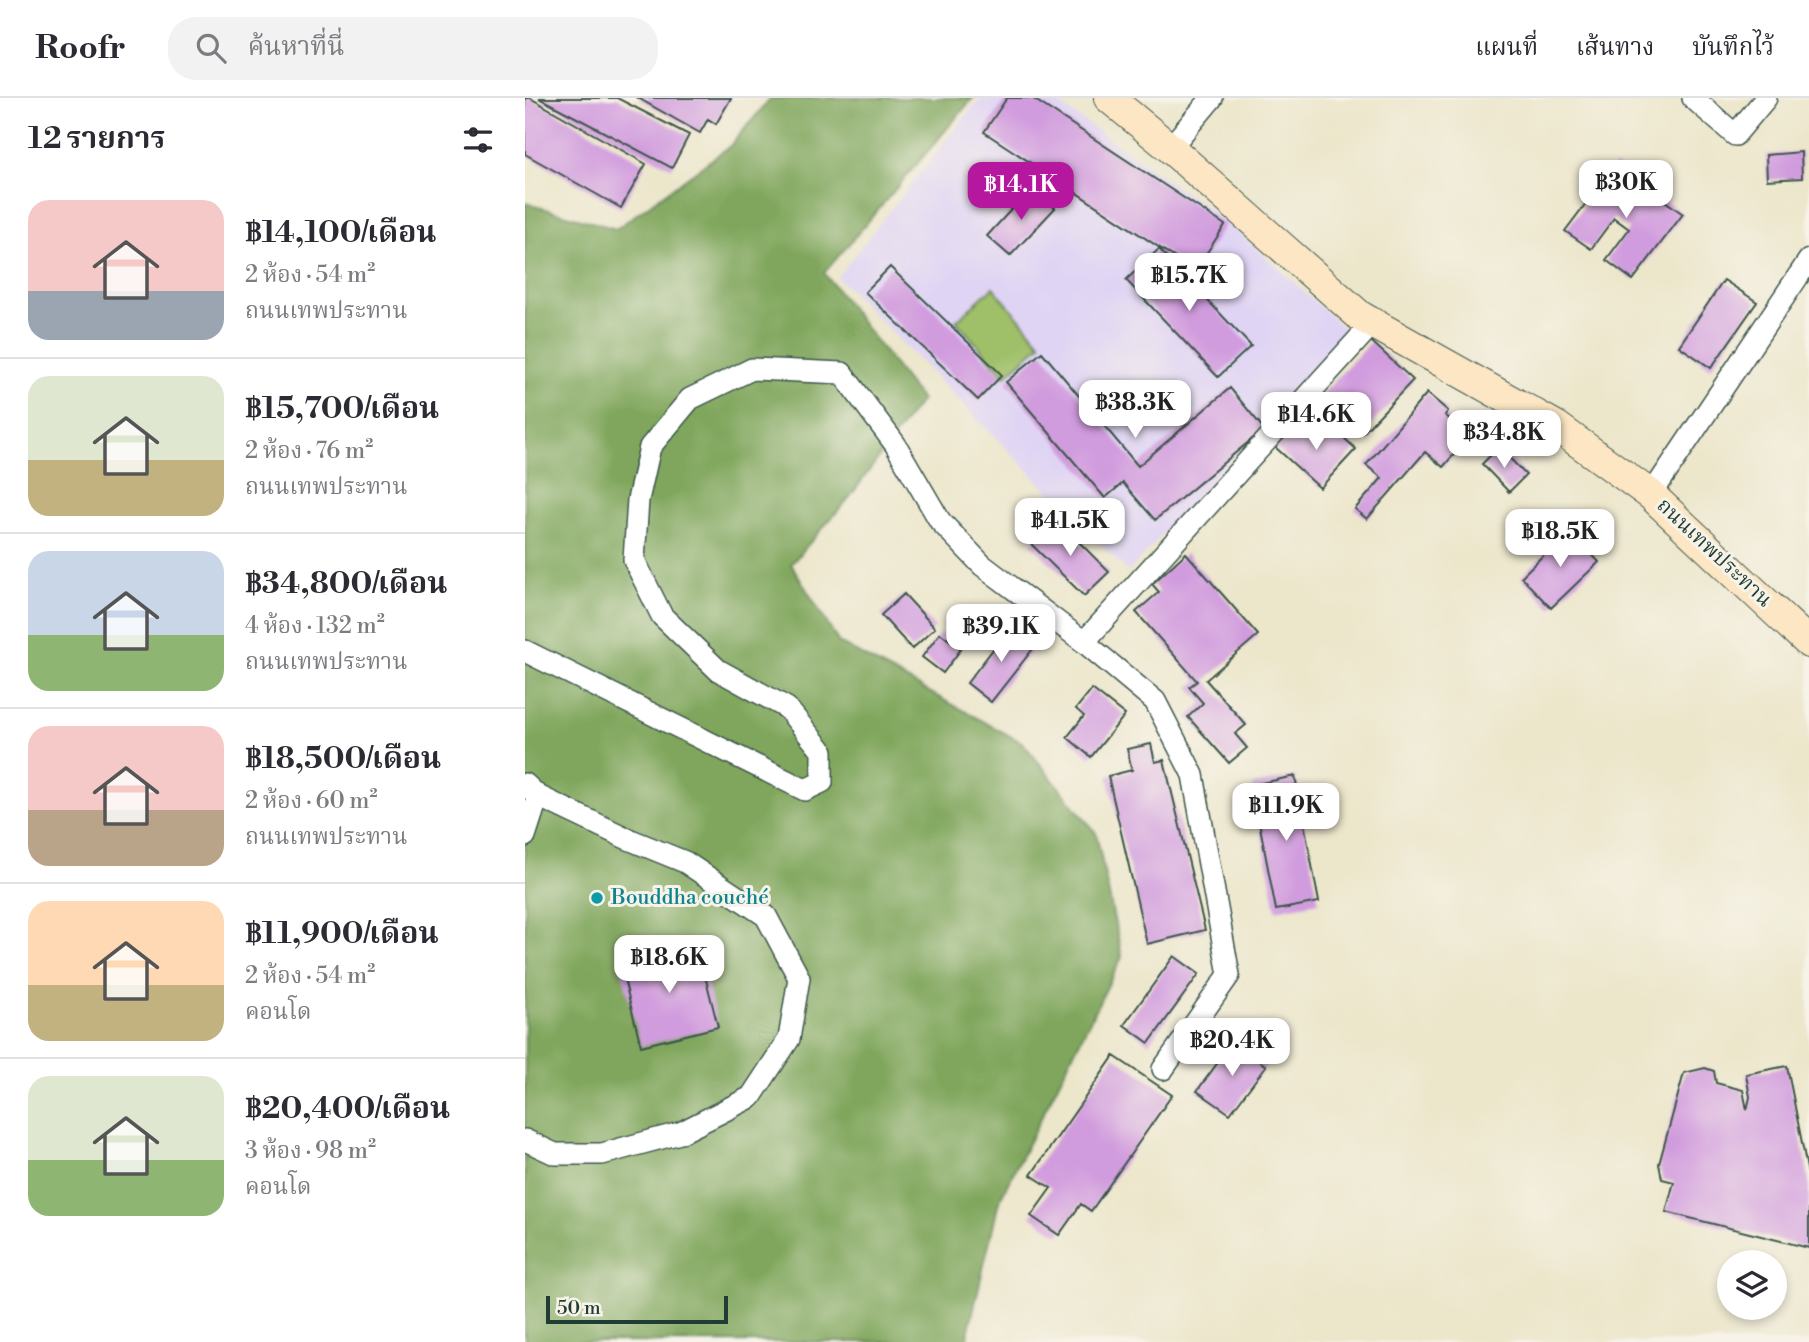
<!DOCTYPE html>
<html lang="th">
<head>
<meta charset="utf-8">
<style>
	body { margin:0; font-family:"Libre Bodoni","Noto Serif Thai",serif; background:#f2f2f3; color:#2b2b33; height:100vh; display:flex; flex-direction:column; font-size:26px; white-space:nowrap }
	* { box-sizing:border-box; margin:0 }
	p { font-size:23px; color:#7c7c81 }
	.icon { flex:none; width:38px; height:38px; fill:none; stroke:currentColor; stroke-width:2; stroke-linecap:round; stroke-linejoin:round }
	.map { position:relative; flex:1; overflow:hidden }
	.drawer { display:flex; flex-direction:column; background:#fff; width:525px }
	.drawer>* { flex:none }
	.buttons { position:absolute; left:1192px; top:1152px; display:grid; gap:14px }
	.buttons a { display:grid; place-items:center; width:70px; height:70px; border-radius:50%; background:#fff; box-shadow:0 4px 10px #0003; font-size:35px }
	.scale { position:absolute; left:21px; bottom:18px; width:182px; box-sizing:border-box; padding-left:7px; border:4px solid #1f3d34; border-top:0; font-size:19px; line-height:24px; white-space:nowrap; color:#1f3d34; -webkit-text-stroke:5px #f7f3e8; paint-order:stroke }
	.price { position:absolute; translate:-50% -60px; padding:0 16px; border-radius:14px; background:#fff; color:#222; font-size:23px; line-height:46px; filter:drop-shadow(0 2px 4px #0008) }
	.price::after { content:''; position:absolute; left:50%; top:42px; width:21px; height:16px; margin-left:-10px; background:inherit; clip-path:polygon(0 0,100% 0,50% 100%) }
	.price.selected { background:#b5179e; color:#fff }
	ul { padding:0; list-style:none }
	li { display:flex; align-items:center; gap:21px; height:175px; padding:0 28px }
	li+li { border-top:2px solid #e1e1e2 }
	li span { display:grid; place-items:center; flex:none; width:196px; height:140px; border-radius:21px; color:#555 }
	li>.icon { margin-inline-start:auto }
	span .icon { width:84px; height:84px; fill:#fffc; stroke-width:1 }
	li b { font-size:30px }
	h2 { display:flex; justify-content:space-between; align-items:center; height:84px; padding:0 28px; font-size:30px }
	header { display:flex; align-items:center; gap:42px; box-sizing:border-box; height:98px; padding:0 35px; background:#fff; border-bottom:2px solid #e1e1e2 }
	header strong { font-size:33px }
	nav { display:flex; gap:38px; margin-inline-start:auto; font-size:24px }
	.search { width:490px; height:63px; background:#f2f2f3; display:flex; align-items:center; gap:18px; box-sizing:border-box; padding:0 24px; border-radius:28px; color:#7c7c81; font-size:26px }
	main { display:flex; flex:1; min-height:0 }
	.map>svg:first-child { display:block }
	.built { fill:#e0d4f4 }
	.green { fill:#9fbf68; stroke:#5f7e4e; stroke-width:2 }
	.forest { fill:#7fa65c; stroke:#4f7248; stroke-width:2 }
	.building { fill:#d19cde }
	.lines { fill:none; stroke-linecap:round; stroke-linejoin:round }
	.street-casing { stroke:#3e564b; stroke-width:24 }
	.secondary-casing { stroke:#3e564b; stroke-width:32 }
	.street { stroke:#fff; stroke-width:21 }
	.secondary { stroke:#fce6c4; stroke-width:30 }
	.culture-dot { fill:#0f9aa8; stroke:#f7f3e8; stroke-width:2.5 }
	.labels { text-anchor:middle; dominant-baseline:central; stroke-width:6; stroke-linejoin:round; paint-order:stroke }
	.street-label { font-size:21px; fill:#1f3d34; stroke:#f7f3e8 }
	.culture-label { font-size:21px; fill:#0d838f; stroke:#f7f3e8; text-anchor:start }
</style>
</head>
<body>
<header>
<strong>Roofr</strong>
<div class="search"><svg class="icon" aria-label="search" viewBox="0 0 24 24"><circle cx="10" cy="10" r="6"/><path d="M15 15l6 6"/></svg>ค้นหาที่นี่</div>
<nav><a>แผนที่</a><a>เส้นทาง</a><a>บันทึกไว้</a></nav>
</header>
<main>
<section class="drawer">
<h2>12 รายการ<svg class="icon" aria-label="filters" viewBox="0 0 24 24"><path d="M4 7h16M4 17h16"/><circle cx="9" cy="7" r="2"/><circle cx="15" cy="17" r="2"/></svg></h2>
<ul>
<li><span style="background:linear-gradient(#f6c9c9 65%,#9aa5b1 0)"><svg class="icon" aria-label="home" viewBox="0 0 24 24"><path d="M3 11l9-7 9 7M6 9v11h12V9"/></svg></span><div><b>฿14,100/เดือน</b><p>2 ห้อง · 54 m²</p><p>ถนนเทพประทาน</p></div></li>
<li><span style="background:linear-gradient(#dfe7d0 60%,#c2b280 0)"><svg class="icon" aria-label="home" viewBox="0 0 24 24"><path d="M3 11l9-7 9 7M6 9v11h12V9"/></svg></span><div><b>฿15,700/เดือน</b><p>2 ห้อง · 76 m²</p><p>ถนนเทพประทาน</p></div></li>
<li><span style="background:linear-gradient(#c9d6e8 60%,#8fb573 0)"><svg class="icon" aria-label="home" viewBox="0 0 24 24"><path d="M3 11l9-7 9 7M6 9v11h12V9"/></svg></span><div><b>฿34,800/เดือน</b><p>4 ห้อง · 132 m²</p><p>ถนนเทพประทาน</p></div></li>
<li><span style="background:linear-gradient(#f6c9c9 60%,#b9a48a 0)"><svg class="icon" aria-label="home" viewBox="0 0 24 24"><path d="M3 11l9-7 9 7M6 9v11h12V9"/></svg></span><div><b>฿18,500/เดือน</b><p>2 ห้อง · 60 m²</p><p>ถนนเทพประทาน</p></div></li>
<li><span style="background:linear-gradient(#ffd9b3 60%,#c2b280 0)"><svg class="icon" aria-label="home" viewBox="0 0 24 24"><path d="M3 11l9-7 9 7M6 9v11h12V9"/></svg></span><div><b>฿11,900/เดือน</b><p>2 ห้อง · 54 m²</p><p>คอนโด</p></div></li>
<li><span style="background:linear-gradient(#dfe7d0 60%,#8fb573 0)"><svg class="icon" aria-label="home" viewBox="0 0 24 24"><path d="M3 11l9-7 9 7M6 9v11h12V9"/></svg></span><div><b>฿20,400/เดือน</b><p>3 ห้อง · 98 m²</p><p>คอนโด</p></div></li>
</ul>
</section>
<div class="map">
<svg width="1284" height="1244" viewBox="0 0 1284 1244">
	<rect width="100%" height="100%" fill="#f7f3e8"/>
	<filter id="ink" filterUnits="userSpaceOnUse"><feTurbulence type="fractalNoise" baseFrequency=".0143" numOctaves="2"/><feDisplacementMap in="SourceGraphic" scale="14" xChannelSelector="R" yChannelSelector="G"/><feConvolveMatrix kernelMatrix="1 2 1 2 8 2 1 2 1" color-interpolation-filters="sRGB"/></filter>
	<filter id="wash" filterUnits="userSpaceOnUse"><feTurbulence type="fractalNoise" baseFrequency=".00686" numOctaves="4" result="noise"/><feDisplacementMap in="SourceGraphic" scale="28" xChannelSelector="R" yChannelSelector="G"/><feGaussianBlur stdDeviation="1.57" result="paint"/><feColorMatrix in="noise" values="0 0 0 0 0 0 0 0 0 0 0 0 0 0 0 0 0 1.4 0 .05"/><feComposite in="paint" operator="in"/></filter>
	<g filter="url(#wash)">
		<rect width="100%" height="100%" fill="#ece6cb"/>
		<path class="built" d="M455,0H526L706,127L824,235L603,474L312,179Z"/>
		<path class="green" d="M468,189L516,246L480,278L431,223Z"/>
		<path class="forest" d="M246,0H448L299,175L396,302L324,400L266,466L314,545L498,645L571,735L597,859L474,1103L441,1244H0V105L91,131L205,48Z"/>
		<g id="blocks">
			<path class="building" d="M0,0H5L121,66L96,110L0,56Z
				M14,0H92L164,37L147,70Z
				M113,0H206L191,26L183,21L175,35Z
				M482,0H507L700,127L670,173L459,34Z
				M1276,54L1277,80L1242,82L1241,57Z
				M1090,67L1158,116L1108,182L1081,162L1104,131L1089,120L1066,151L1040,133Z
				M507,89L530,110L485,158L462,138Z
				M634,151L726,248L693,279L601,182Z
				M365,169L477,277L453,302L340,194Z
				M1199,182L1232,204L1186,270L1154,248Z
				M846,243L888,282L838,335L797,296Z
				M517,254L613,368L705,290L739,331L630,422L598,385L580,400L481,284Z
				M902,295L923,313L920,317L945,338L918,369L900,354L842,421L830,411L857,380L841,367Z
				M775,323L791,338L803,325L831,351L795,390L750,349Z
				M974,349L1001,377L984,394L957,366Z
				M531,421L584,474L559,498L506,446Z
				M1044,432L1074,464L1026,510L996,479Z
				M661,455L733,537L681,582L721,627L710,636L722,650L704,665L663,619L678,605L664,589L672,583L611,514L634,494L627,486Z
				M379,496L410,530L387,551L356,517Z
				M486,528L511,547L466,604L442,585Z
				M415,535L436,551L418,575L397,559Z
				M567,591L600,617L566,659L542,639L559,618L551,611Z
				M626,646L630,664L639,662L680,832L622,846L583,678L607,672L602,651Z
				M770,678L794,804L751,812L727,687Z
				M172,846L193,929L116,948L95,865Z
				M649,858L674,876L624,945L599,927Z
				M708,944L741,968L705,1016L672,993Z
				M589,958L647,997L566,1113L556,1106L534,1137L506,1118L526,1090L506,1077Z
				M1262,968L1284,1081V1150L1141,1114L1149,1084L1137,1081L1134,1066L1159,975L1180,970L1189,973L1191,985L1218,992L1222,1012L1225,999L1221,976Z"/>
		</g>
	</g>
	<g filter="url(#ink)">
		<use href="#blocks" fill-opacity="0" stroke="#3e564b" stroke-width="2"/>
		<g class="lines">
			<g class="street-casing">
				<path id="street" d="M1168,0L1210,37L1241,0
					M645,50L687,0
					M1126,397L1284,162
					M559,544L848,225
					M0,553L280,692L297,684V653L262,610L193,572L137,518L109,462L113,402L125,349L165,301L227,271L317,275L370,346L415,423L457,467L559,544L630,603L668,677L704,877L638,971
					M0,686L13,698L101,740L160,764L241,818L274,880L264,941L226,999L155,1035L77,1056H30L0,1042
					M0,738L13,698"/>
			</g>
			<g class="secondary-casing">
				<path id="secondary" d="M584,0L645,50L835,218L1031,328L1126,397L1284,545"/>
			</g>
			<use href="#street" class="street"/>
			<use href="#secondary" class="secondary"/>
		</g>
	</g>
	<circle class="culture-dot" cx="72" cy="800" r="7"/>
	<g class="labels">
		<g class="street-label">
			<text transform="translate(1189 455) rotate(43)">ถนนเทพประทาน</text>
		</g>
		<g class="culture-label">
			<text x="86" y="800">Bouddha couché</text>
		</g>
	</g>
</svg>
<div class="buttons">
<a><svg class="icon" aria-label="layers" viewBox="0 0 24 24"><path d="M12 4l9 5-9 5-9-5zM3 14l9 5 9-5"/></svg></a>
</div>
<div class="scale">50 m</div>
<b class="price" style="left:1101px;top:122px">฿30K</b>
<b class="price selected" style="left:496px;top:124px">฿14.1K</b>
<b class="price" style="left:664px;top:215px">฿15.7K</b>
<b class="price" style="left:610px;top:342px">฿38.3K</b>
<b class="price" style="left:791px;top:354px">฿14.6K</b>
<b class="price" style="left:979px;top:372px">฿34.8K</b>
<b class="price" style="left:545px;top:460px">฿41.5K</b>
<b class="price" style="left:1035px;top:471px">฿18.5K</b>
<b class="price" style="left:476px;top:566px">฿39.1K</b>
<b class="price" style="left:761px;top:745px">฿11.9K</b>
<b class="price" style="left:144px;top:897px">฿18.6K</b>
<b class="price" style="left:707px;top:980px">฿20.4K</b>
</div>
</main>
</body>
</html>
